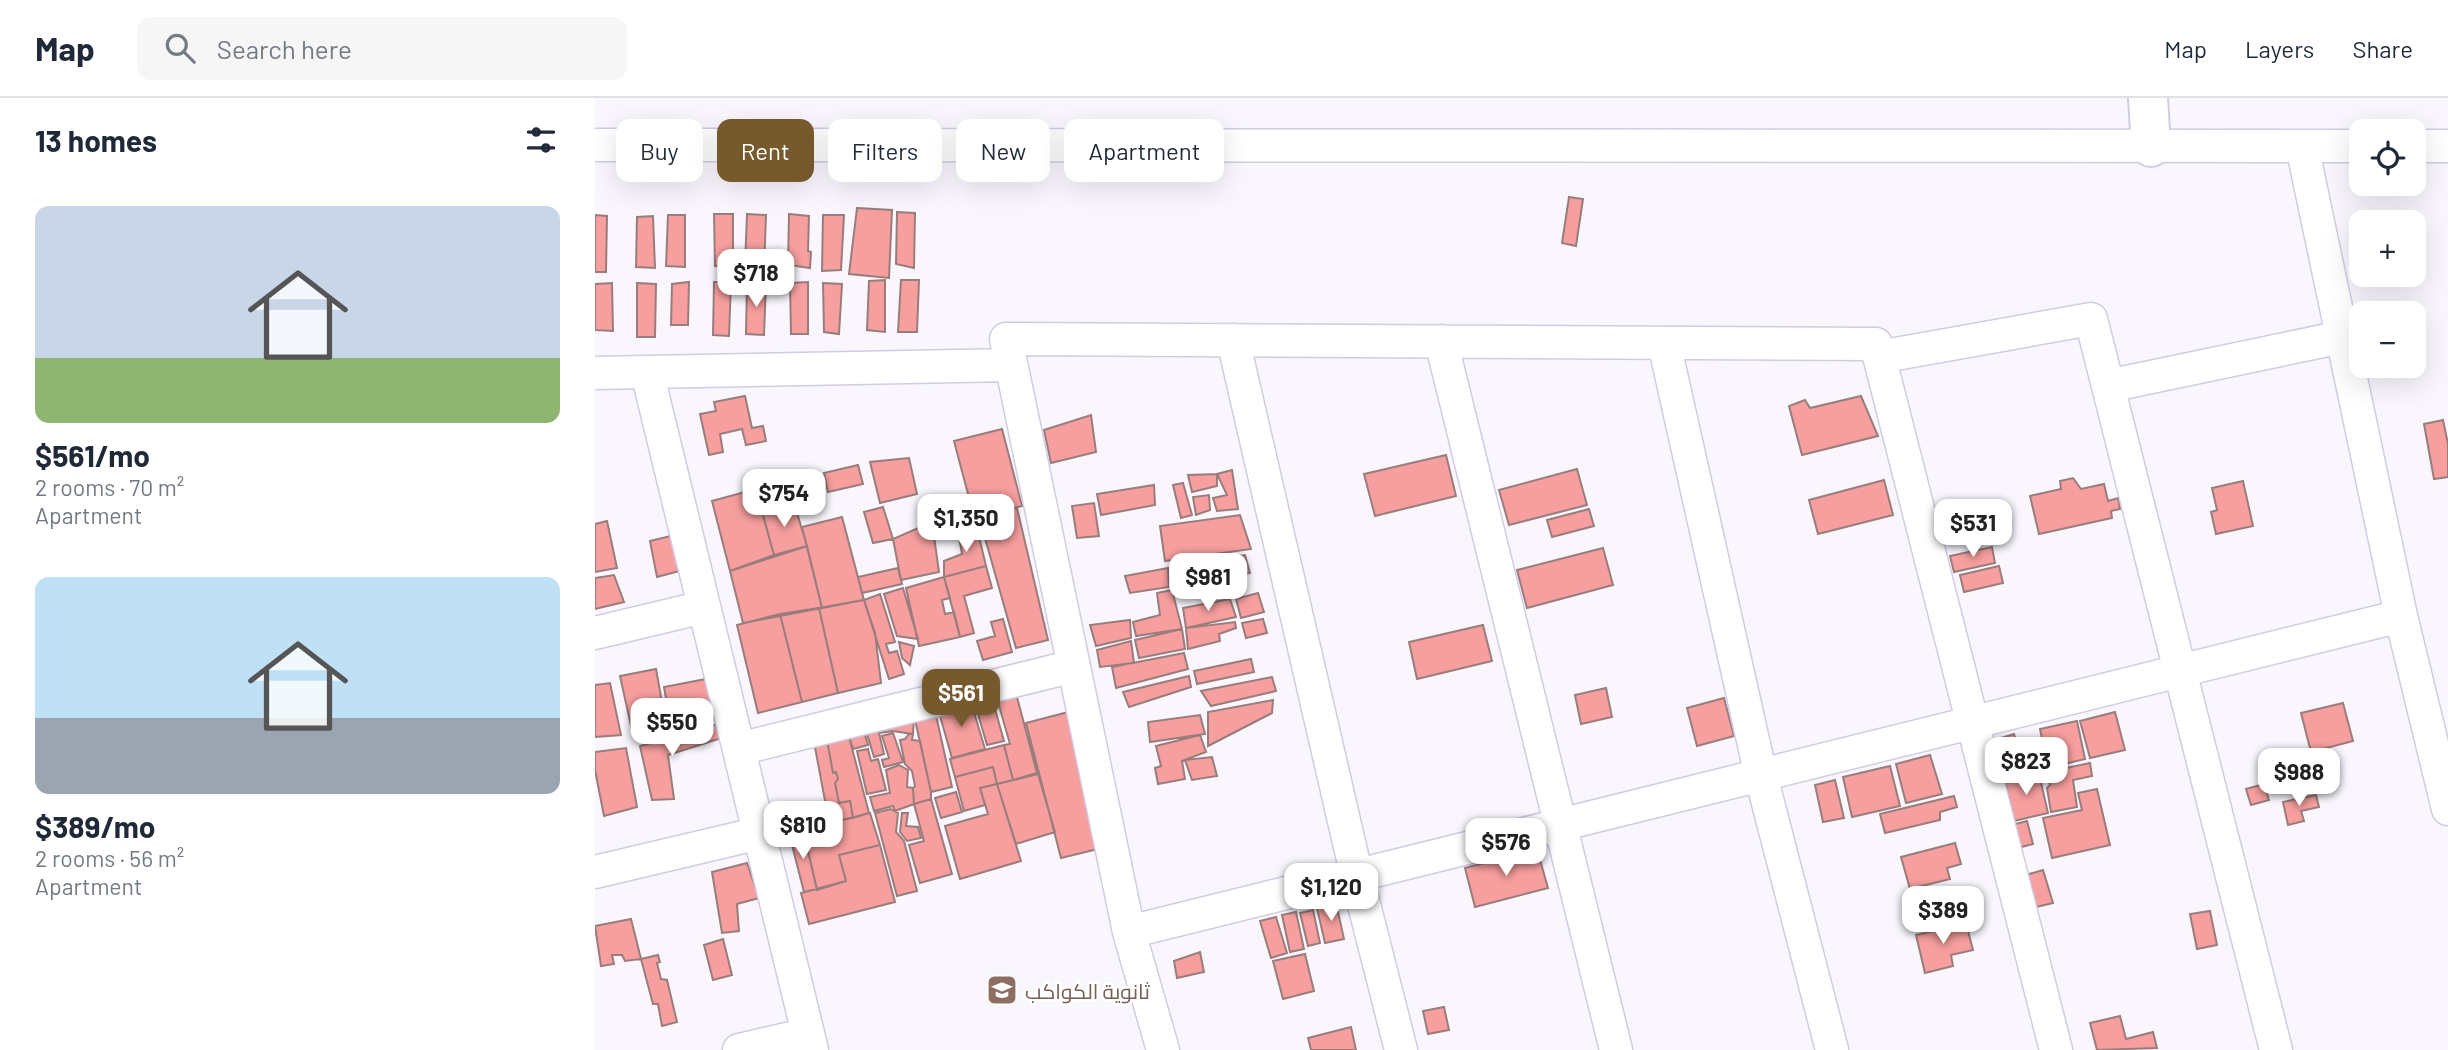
<!DOCTYPE html>
<html lang="en">
<head>
<meta charset="utf-8">
<style>
	body { margin:0; font-family:Barlow,Cairo,sans-serif; background:#f6f6f7; color:#1f2937; height:100vh; display:flex; flex-direction:column; font-size:26px; white-space:nowrap }
	* { box-sizing:border-box; margin:0 }
	p { font-size:23px; color:#747a83 }
	.icon { flex:none; width:38px; height:38px; fill:none; stroke:currentColor; stroke-width:2; stroke-linecap:round; stroke-linejoin:round }
	.map { position:relative; flex:1; overflow:hidden }
	.drawer { display:flex; flex-direction:column; background:#fff; width:595px }
	.drawer>* { flex:none }
	.top-card { position:absolute; left:21px; top:21px; width:665px; height:63px; display:flex; gap:14px }
	.controls { position:absolute; left:1754px; top:21px; display:grid; gap:14px }
	.controls a { display:grid; place-items:center; width:77px; height:77px; border-radius:14px; background:#fff; box-shadow:0 7px 28px #0002; font-size:35px }
	.price { position:absolute; translate:-50% -60px; padding:0 16px; border-radius:14px; background:#fff; color:#222; font-size:23px; line-height:46px; filter:drop-shadow(0 2px 4px #0008) }
	.price::after { content:''; position:absolute; left:50%; top:42px; width:21px; height:16px; margin-left:-10px; background:inherit; clip-path:polygon(0 0,100% 0,50% 100%) }
	.price.current { background:#77592e; color:#fff }
	ul { padding:0; list-style:none }
	li { display:grid; align-content:center; gap:14px; height:371px; padding:0 35px }
	li span { display:grid; place-items:center; height:217px; border-radius:14px; color:#555 }
	li>.icon { margin-inline-start:auto }
	span .icon { width:126px; height:126px; fill:#fffc; stroke-width:1 }
	li b { font-size:30px }
	h2 { display:flex; justify-content:space-between; align-items:center; height:84px; padding:0 35px; font-size:30px }
	.tag { padding:0 24px; border-radius:14px; background:#fff; box-shadow:0 7px 28px #0002; font-size:24px; line-height:63px }
	.tag.current { background:#77592e; color:#fff }
	header { display:flex; align-items:center; gap:42px; box-sizing:border-box; height:98px; padding:0 35px; background:#fff; border-bottom:2px solid #e0e1e3 }
	header strong { font-size:33px }
	nav { display:flex; gap:38px; margin-inline-start:auto; font-size:24px }
	.search { width:490px; height:63px; background:#f6f6f7; display:flex; align-items:center; gap:18px; box-sizing:border-box; padding:0 24px; border-radius:14px; color:#747a83; font-size:26px }
	main { display:flex; flex:1; min-height:0 }
	.map>svg:first-child { display:block }
	.building { fill:#f69f9e; stroke:#997d7c; stroke-width:2 }
	.lines { fill:none; stroke-linecap:round; stroke-linejoin:round }
	.street-casing { stroke:#d2cbe4; stroke-width:35 }
	.secondary-casing { stroke:#d2cbe4; stroke-width:42 }
	.street { stroke:#fff; stroke-width:32 }
	.secondary { stroke:#fff; stroke-width:38 }
	.labels { text-anchor:middle; dominant-baseline:central; stroke-width:5; stroke-linejoin:round; paint-order:stroke }
	.education-label { font-size:21px; fill:#785e54; stroke:#fff; text-anchor:start }
</style>
</head>
<body>
<header>
<strong>Map</strong>
<div class="search"><svg class="icon" aria-label="search" viewBox="0 0 24 24"><circle cx="10" cy="10" r="6"/><path d="M15 15l6 6"/></svg>Search here</div>
<nav><a>Map</a><a>Layers</a><a>Share</a></nav>
</header>
<main>
<section class="drawer">
<h2>13 homes<svg class="icon" aria-label="filters" viewBox="0 0 24 24"><path d="M4 7h16M4 17h16"/><circle cx="9" cy="7" r="2"/><circle cx="15" cy="17" r="2"/></svg></h2>
<ul>
<li><span style="background:linear-gradient(#c9d6e8 70%,#8fb573 0)"><svg class="icon" aria-label="home" viewBox="0 0 24 24"><path d="M3 11l9-7 9 7M6 9v11h12V9"/></svg></span><div><b>$561/mo</b><p>2 rooms · 70 m²</p><p>Apartment</p></div></li>
<li><span style="background:linear-gradient(#bfe0f5 65%,#9aa5b1 0)"><svg class="icon" aria-label="home" viewBox="0 0 24 24"><path d="M3 11l9-7 9 7M6 9v11h12V9"/></svg></span><div><b>$389/mo</b><p>2 rooms · 56 m²</p><p>Apartment</p></div></li>
</ul>
</section>
<div class="map">
<svg width="1853" height="952" viewBox="0 0 1853 952">
	<rect width="100%" height="100%" fill="#f9f7fd"/>
	<path class="building" d="M974,99L988,101L981,148L967,145Z
		M262,110L297,112L294,180L254,176Z
		M302,114L320,115L319,170L301,166Z
		M119,116H138V169L120,168Z
		M152,116L171,117L169,172L150,168Z
		M194,116L214,118L213,153L216,154L215,170L193,167Z
		M0,117L12,118L11,174H0Z
		M73,117H90V169L71,168Z
		M228,117H249L246,172L227,173Z
		M58,118L60,170L41,169L42,119Z
		M290,182V234L272,232L274,183Z
		M306,182H324L322,234H303Z
		M94,184L93,227H76L77,186Z
		M119,184H136L134,238L118,237Z
		M213,184V236H196L195,185Z
		M17,185L18,233L0,232V186Z
		M42,185L61,186L60,239H42Z
		M171,185L169,237L151,236L152,186Z
		M228,185L247,186L244,236L229,234Z
		M150,298L157,330L168,328L171,343L151,347L147,331L125,336L128,354L114,357L105,316L121,313L119,304Z
		M1266,298L1283,338L1207,357L1194,308L1210,302L1215,310Z
		M496,317L501,354L456,365L449,332Z
		M1848,322L1853,346V379L1839,381L1829,326Z
		M407,331L427,408L403,414L405,423L382,430L359,343Z
		M851,357L861,398L780,418L769,376Z
		M314,360L322,396L285,405L275,364Z
		M263,367L268,386L233,394L229,375Z
		M982,371L992,407L914,427L904,392Z
		M637,372L643,411L622,413L618,400L632,397L622,376Z
		M622,376V388L597,394L593,377Z
		M1478,380L1486,391L1509,386L1513,403L1523,400L1525,411L1516,413L1517,420L1444,436L1435,398L1466,391L1465,383Z
		M1289,382L1298,417L1223,436L1214,402Z
		M1648,383L1658,428L1621,436L1616,414L1622,412L1617,390Z
		M588,385L597,417L586,420L578,387Z
		M559,387L560,407L506,417L502,396Z
		M161,391L179,457L135,473L117,403Z
		M614,397L615,412L601,417L598,399Z
		M199,405L212,448L179,457L167,414Z
		M499,405L504,438L482,440L477,408Z
		M288,409L298,441L278,445L269,414Z
		M422,410L453,542L421,550L388,433L409,426L407,414Z
		M994,411L999,428L957,439L952,422Z
		M645,417L656,451L570,463L565,428Z
		M247,419L269,502L227,510L207,429Z
		M12,423L22,470L0,474V426Z
		M337,424L344,474L306,482L298,441Z
		M382,430L391,468L349,479V463L367,456L363,433Z
		M84,436L92,471L62,479L55,443Z
		M212,448L227,510L148,525L135,473Z
		M1397,449L1400,465L1359,474L1355,458Z
		M1008,450L1018,487L932,510L922,472Z
		M650,457L655,475L583,487L578,468Z
		M391,468L397,490L369,498L379,535L365,539L349,479Z
		M1404,468L1408,485L1369,494L1365,477Z
		M303,470L307,486L267,495L263,479Z
		M573,470L574,489L535,495L530,478Z
		M19,477L29,504L0,511V480Z
		M349,479L355,500L347,502L350,516L359,514L365,539L324,548L311,490Z
		M308,490L323,541L302,538L289,496Z
		M577,492L587,531L541,538L538,524L565,517L562,495Z
		M663,495L669,514L646,520L641,501Z
		M285,496L300,544L291,546L294,555L302,553L309,576L294,581L269,502Z
		M635,501L641,519L591,530L588,510Z
		M269,502L280,535L286,585L243,595L224,510Z
		M224,510L243,595L207,604L185,516Z
		M185,516L207,604L163,615L142,527Z
		M408,521L417,554L388,562L382,543L400,538L396,524Z
		M668,521L672,535L651,540L647,525Z
		M535,522L536,540L501,548L495,527Z
		M640,524L641,530L624,536L625,543L593,551L591,530Z
		M888,527L897,563L822,581L814,544Z
		M587,531L590,551L544,560L540,542Z
		M536,543L539,565L505,569L502,552Z
		M304,544L319,548L315,567L307,560Z
		M589,555L593,571L521,590L517,569Z
		M656,561L659,574L602,586L599,573Z
		M61,571L71,626L38,637L25,578Z
		M594,578L596,589L534,609L528,594Z
		M677,579L681,593L616,608L606,593Z
		M111,581L125,620L76,629L69,589Z
		M15,585L26,637L0,639V587Z
		M1011,590L1017,619L986,626L980,597Z
		M396,597L409,643L392,647L379,602Z
		M422,599L442,675L418,682L409,647L415,646L403,604Z
		M1129,600L1139,638L1102,648L1092,610Z
		M375,601L390,651L357,660L343,611Z
		M678,602L677,615L613,648V614Z
		M1748,605L1758,643L1716,654L1706,615Z
		M340,613L357,689L336,694L319,617Z
		M477,613L511,749L466,760L431,625Z
		M1520,614L1530,652L1495,660L1485,623Z
		M605,617L610,636L555,644L553,624Z
		M319,620L318,636L298,633L284,635L289,656L279,659L270,629Z
		M1482,623L1490,661L1453,670L1445,631Z
		M123,626L130,639L73,657L79,701L57,702L45,648Z
		M268,630L273,647L258,651L253,635Z
		M253,635L274,715L258,720L255,703L244,705L240,685L243,681L241,674L238,675L232,642Z
		M298,635L308,664L289,669L287,662L294,660L287,638Z
		M314,636H318L317,642L325,643L336,694V701L319,706L318,690L320,688L317,673L310,666L305,642L310,641Z
		M1419,636L1423,648L1407,653L1403,641Z
		M605,637L611,654L587,663L590,681L563,686L560,670L566,668L561,648Z
		M232,642L238,675L241,674L243,681L240,685L244,705L255,703L258,720L234,724L219,644Z
		M409,647L418,682L402,686L398,669L360,679L355,661Z
		M1444,648L1448,671L1431,674L1427,651Z
		M31,650L42,709L9,718L0,672V654Z
		M273,651L276,663L283,661L291,692L272,696L262,653Z
		M1422,652L1428,675L1410,679L1405,657Z
		M1335,657L1347,696L1311,705L1301,666Z
		M617,659L622,678L597,682L590,662Z
		M1708,659L1714,681L1674,692L1669,670Z
		M1495,665L1497,678L1478,682L1482,709L1456,714L1452,690L1455,687L1452,674Z
		M304,667L313,672L312,689L318,690L319,706L300,713L298,708L279,713L275,699L295,695L291,672Z
		M1295,668L1305,708L1257,719L1248,679Z
		M398,669L402,686L385,690L390,707L369,713L360,679Z
		M443,676L460,734L421,746L402,686Z
		M1444,676L1453,715L1419,723L1410,683Z
		M1240,682L1249,720L1228,724L1220,687Z
		M402,686L426,763L365,781L350,728L393,716L385,690Z
		M1669,686L1674,702L1656,707L1651,691Z
		M1502,691L1515,747L1457,760L1448,720L1487,712L1483,695Z
		M361,694L367,714L346,720L340,700Z
		M1721,697L1724,709L1706,713L1709,723L1693,727L1688,704Z
		M1359,698L1362,709L1345,714V722L1290,735L1285,716Z
		M336,701L357,776L325,785L314,747L329,743L319,706Z
		M296,711L303,715L301,734L309,743L322,793L302,798L280,715Z
		M275,715L285,747L244,757L251,783L222,792L208,732Z
		M307,715H313L311,728L323,729L326,740L312,743L305,734Z
		M1432,723L1438,746L1423,750L1417,727Z
		M208,732L222,791L209,794L194,735Z
		M1360,745L1366,766L1352,770L1355,781L1315,791L1306,759Z
		M285,747L300,804L214,826L206,795L251,783L244,757Z
		M942,751L953,790L880,809L870,770Z
		M152,765L164,800L142,806L144,833L127,835L117,774Z
		M1448,772L1458,805L1441,809L1431,777Z
		M741,805L749,841L730,845L722,810Z
		M718,812L725,845L713,848L705,815Z
		M1615,813L1622,847L1602,851L1595,816Z
		M701,814L709,851L695,854L687,817Z
		M681,819L692,855L676,860L665,823Z
		M36,821L46,861L30,863L27,857H17L19,866L6,868L0,828Z
		M1371,825L1378,852L1356,857L1358,868L1330,875L1321,837Z
		M128,841L137,877L118,882L109,847Z
		M605,854L609,874L582,880L579,863Z
		M710,856L719,893L688,901L678,863Z
		M63,857L65,864L62,865L66,881L72,882L82,924L67,928L63,906H58L46,861Z
		M849,909L854,932L833,936L828,913Z
		M1525,918L1531,941L1558,934L1562,950L1502,952L1495,925Z
		M756,929L761,952H716L713,940Z"/>
	<g class="lines">
		<g class="street-casing">
			<path id="street" d="M0,47L1766,48
				M1707,48L1806,518L1853,711
				M1818,48H1853
				M638,242L762,779L806,952
				M846,243L1021,952
				M1069,245L1166,678L1237,952
				M1284,259L1496,221L1681,952
				M52,274L217,952
				M0,275L416,267
				M1513,288L1747,239
				M0,535L109,509
				M144,651L479,568
				M0,774L165,735
				M534,834L1806,518
				M144,952L213,936
				M568,952L534,834L411,241L1281,246L1461,952"/>
		</g>
		<g class="secondary-casing">
			<path id="secondary" d="M1553,0L1556,49"/>
		</g>
		<use href="#street" class="street"/>
		<use href="#secondary" class="secondary"/>
	</g>
	<defs>
		<g id="school-square" transform="scale(1.575)"><rect x="-9" y="-9" width="18" height="18" rx="4" fill="#8d6e63" stroke="#fff"/><path d="M0-5L7-2L0 1L-7-2ZM-4 1L0 2.5L4 1V4Q0 6-4 4Z" fill="#fff"/></g>
	</defs>
	<g fill-rule="evenodd">
		<use href="#school-square" x="407" y="892"/>
	</g>
	<g class="labels">
		<g class="education-label">
			<text x="430" y="892">ثانوية الكواكب</text>
		</g>
	</g>
</svg>
<div class="controls">
<a><svg class="icon" aria-label="locate" viewBox="0 0 24 24"><circle cx="12" cy="12" r="6"/><path d="M12 2v4M12 18v4M2 12h4M18 12h4"/></svg></a>
<a>+</a>
<a>−</a>
</div>
<b class="price" style="left:161px;top:211px">$718</b>
<b class="price" style="left:189px;top:431px">$754</b>
<b class="price" style="left:371px;top:456px">$1,350</b>
<b class="price" style="left:1378px;top:461px">$531</b>
<b class="price" style="left:613px;top:515px">$981</b>
<b class="price current" style="left:366px;top:631px">$561</b>
<b class="price" style="left:77px;top:660px">$550</b>
<b class="price" style="left:1431px;top:699px">$823</b>
<b class="price" style="left:1704px;top:710px">$988</b>
<b class="price" style="left:208px;top:763px">$810</b>
<b class="price" style="left:911px;top:780px">$576</b>
<b class="price" style="left:736px;top:825px">$1,120</b>
<b class="price" style="left:1348px;top:848px">$389</b>
<div class="top-card">
<a class="tag">Buy</a>
<a class="tag current">Rent</a>
<a class="tag">Filters</a>
<a class="tag">New</a>
<a class="tag">Apartment</a>
</div>
</div>
</main>
</body>
</html>
